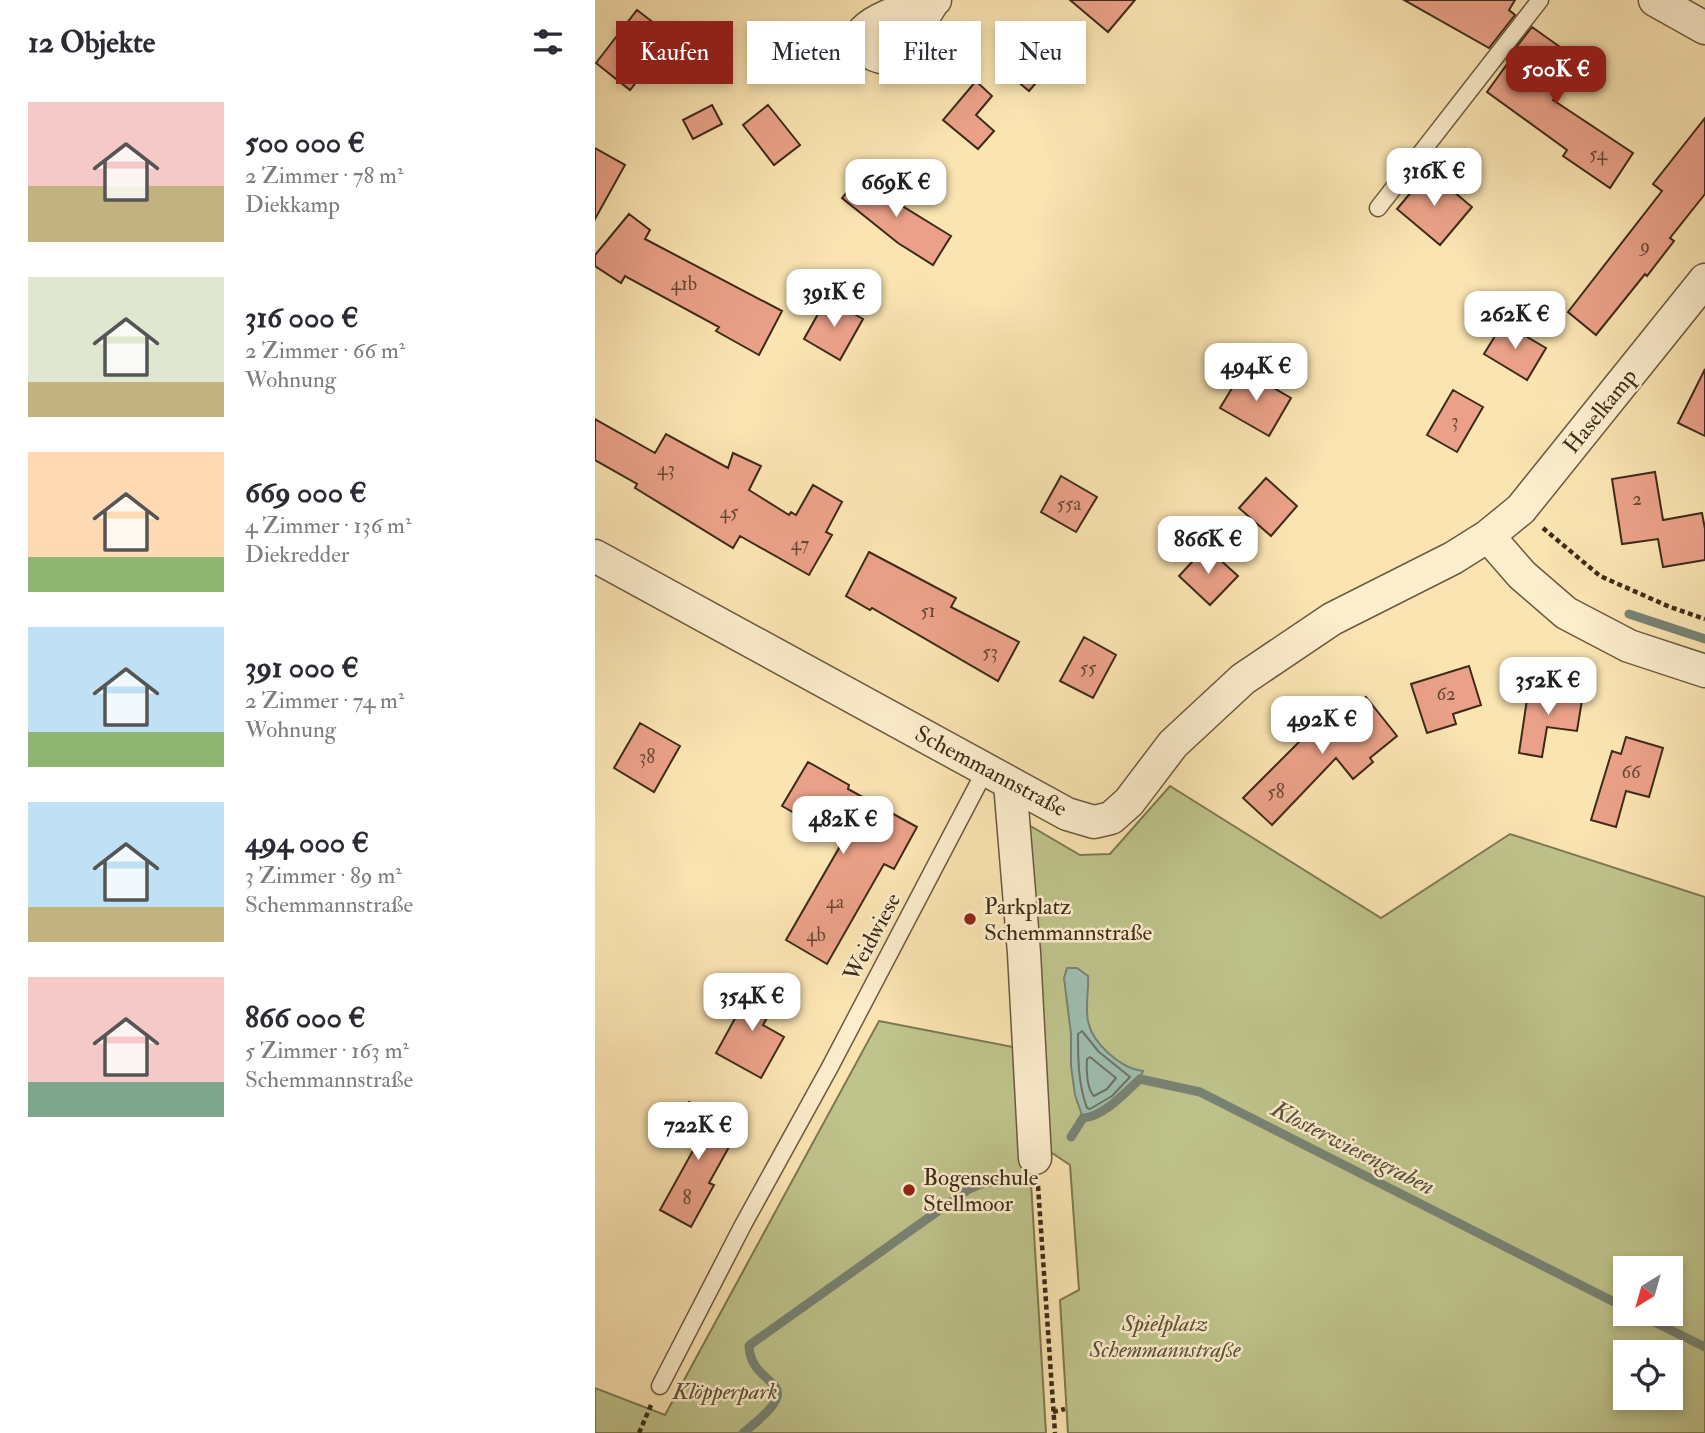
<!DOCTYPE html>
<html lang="de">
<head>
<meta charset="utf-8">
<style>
	body { margin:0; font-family:"IM FELL Double Pica",serif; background:#f7f7f7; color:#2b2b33; height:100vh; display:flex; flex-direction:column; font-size:26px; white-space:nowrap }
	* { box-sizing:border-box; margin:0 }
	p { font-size:23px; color:#7c7c81 }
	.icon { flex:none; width:38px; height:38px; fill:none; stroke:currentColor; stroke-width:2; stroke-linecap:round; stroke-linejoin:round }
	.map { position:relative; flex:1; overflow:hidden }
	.panel { display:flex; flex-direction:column; background:#fff; width:595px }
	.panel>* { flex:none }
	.guide { position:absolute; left:21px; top:21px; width:665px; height:63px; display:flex; gap:14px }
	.needle { width:46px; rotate:217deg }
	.buttons { position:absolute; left:1018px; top:1256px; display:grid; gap:14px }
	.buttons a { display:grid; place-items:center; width:70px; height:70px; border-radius:0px; background:#fff; box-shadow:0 4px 10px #0003; font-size:35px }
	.price { position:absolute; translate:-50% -60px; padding:0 16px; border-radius:14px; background:#fff; color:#222; font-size:23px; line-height:46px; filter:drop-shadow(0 2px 4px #0008) }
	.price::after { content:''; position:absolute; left:50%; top:42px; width:21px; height:16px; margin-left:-10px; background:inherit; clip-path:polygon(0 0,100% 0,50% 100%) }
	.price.current { background:#8f2418; color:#fff }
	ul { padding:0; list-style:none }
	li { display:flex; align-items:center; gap:21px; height:175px; padding:0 28px }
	li span { display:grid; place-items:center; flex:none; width:196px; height:140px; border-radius:0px; color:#555 }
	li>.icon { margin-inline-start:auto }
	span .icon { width:84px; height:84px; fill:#fffc; stroke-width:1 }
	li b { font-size:30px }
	h2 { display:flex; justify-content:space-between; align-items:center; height:84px; padding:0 28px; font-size:30px }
	.pill { padding:0 24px; border-radius:0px; background:#fff; box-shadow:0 4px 10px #0003; font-size:24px; line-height:63px }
	.pill.current { background:#8f2418; color:#fff }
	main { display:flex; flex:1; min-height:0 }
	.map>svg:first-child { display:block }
	.green { fill:#bfc48c; stroke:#7e7852; stroke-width:2; fill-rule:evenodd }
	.water { fill:#9fbeb1; stroke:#788374; stroke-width:2 }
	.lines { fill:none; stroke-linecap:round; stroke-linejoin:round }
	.shore { stroke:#6e7465; stroke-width:2 }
	.stream { stroke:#788374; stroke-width:9 }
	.building { fill:#eba189; stroke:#3d2b19; stroke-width:2 }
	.service-casing { stroke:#6c593f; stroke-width:19 }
	.minor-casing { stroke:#6c593f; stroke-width:35 }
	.path { stroke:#3d2b19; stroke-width:4.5; stroke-dasharray:5 3.5; stroke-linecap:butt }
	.service { stroke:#fcedcd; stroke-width:16 }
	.minor { stroke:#fcedcd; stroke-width:32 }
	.poi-dot { fill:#8f2418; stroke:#fcedcd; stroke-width:2.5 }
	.labels { text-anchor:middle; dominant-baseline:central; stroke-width:5; stroke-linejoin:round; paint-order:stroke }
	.number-label { font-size:19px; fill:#684835 }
	.street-label { font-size:23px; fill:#3d2b19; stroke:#fcedcd }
	.poi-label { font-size:23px; fill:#3d2b19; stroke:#fcedcd; text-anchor:start }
	.park-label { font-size:23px; font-style:italic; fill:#5e5136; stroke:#fcedcd }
	.water-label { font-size:24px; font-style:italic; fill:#56503f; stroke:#fcedcd }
</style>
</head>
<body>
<main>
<section class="panel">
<h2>12 Objekte<svg class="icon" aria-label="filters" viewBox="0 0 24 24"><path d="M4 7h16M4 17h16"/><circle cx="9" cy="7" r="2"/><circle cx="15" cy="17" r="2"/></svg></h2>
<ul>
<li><span style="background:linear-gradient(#f6c9c9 60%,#c2b280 0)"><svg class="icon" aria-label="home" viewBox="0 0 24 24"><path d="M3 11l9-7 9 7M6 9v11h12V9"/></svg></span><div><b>500 000 €</b><p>2 Zimmer · 78 m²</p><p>Diekkamp</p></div></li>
<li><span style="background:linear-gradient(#dfe7d0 75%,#c2b280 0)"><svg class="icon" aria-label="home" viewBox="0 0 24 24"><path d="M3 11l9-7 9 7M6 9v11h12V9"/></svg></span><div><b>316 000 €</b><p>2 Zimmer · 66 m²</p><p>Wohnung</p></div></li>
<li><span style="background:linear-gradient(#ffd9b3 75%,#8fb573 0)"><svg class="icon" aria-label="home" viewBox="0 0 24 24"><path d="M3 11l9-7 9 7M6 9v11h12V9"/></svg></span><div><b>669 000 €</b><p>4 Zimmer · 136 m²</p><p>Diekredder</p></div></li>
<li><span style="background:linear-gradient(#bfe0f5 75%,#8fb573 0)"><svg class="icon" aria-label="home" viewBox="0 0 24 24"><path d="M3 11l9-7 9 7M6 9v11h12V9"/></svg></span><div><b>391 000 €</b><p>2 Zimmer · 74 m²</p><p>Wohnung</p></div></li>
<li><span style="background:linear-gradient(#bfe0f5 75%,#c2b280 0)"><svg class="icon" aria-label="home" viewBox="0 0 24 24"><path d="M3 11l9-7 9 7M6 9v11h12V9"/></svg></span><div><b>494 000 €</b><p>3 Zimmer · 89 m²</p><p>Schemmannstraße</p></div></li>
<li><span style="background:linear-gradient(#f6c9c9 75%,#7fa58c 0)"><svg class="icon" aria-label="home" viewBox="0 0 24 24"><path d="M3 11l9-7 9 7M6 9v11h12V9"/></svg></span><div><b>866 000 €</b><p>5 Zimmer · 163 m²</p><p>Schemmannstraße</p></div></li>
</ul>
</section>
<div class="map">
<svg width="1110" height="1433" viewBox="0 0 1110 1433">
	<rect width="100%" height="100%" fill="#fae4b2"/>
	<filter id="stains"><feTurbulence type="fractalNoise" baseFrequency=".00286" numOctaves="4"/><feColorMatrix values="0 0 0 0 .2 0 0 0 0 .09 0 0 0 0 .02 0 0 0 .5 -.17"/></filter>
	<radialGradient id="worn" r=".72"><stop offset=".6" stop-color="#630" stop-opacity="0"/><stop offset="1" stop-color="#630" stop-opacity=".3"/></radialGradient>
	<path class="green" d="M575,786L786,918L915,834L1110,897V1433H473L465,1300L484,1290L475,1165L454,1151L432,824L485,855L515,854ZM1031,1269H1076V1314H1031ZM1031,1353H1076V1398H1031Z
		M284,1021L428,1049L451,1433H0V1388L70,1415Z"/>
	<path class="water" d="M472,968H482L493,976C494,990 490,1006 493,1021C497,1043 526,1069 548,1071C541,1088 507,1117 488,1118L480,1095L476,1066V1034L469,978Z"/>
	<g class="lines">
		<path class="shore" d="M487,1031L504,1052L535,1077L517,1096L495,1109L492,1108C483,1083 483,1059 483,1034Z
			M495,1057L521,1078L512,1089L499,1096C492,1090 491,1070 492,1059Z"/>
		<path class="stream" d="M1034,614L1110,639
			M476,1137L488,1118C508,1117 530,1093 545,1079L605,1092L1031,1308
			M1043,1314L1110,1347
			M148,1433C221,1376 156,1392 154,1346L156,1344L374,1189L388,1183L424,1179"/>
	</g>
	<path class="building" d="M475,0H540L513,32Z
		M809,0H920L914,10L920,15L894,48Z
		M42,10L77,37L35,90L1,63Z
		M937,27L986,62L958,100L1038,153L1015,188L968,156L972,150L892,92L915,60L912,59Z
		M445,29L469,50L434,91L410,71Z
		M381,81L397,96L381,115L399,131L383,149L348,120Z
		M117,105L127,124L98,139L88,120Z
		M173,105L205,145L179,165L148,125Z
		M1110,118V194L1075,238L1079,241L1052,276L1050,274L1001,335L973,312L1067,191L1058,184Z
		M0,148L30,165L0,219Z
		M270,170L300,195L296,199L356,236L338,265L303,243L247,198Z
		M834,171L877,207L845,245L802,209Z
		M34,214L55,230L50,239L187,311L164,355L121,331L124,327L30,276L26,283L0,266V255Z
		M232,298L268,319L245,360L209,339Z
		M908,323L951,348L932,380L889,354Z
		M1110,369V436L1083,423Z
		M648,370L696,398L674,436L625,408Z
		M858,390L888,407L862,452L832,435Z
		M0,419L60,453L71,434L133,468L138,453L166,466L154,490L194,515L196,512L201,515L218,485L247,502L231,532L237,535L214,575L145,536L138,548L40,488L42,484L0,460Z
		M1060,472L1068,520L1107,513L1110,529V560L1068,567L1063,539L1027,544L1017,479Z
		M466,476L502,497L481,532L446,512Z
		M671,478L702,506L676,536L644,508Z
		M611,547L643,576L615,605L584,576Z
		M274,552L361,598L356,607L424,642L403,681L277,608L275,610L251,596Z
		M489,637L521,655L498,698L465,681Z
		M874,666L886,705L858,714L861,724L832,733L816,684Z
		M934,686L988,694L982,731L952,727L947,757L924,753Z
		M771,697L802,736L775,758L778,762L758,779L741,758L677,825L648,798L717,729L711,722L733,704L745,718Z
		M45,723L85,746L59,792L19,768Z
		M1031,737L1068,748L1054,797L1031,791L1021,827L996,820L1017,751L1026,754Z
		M213,762L254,785L253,789L322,827L299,869L289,864L232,964L191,940L248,841L187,806Z
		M160,982L184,996L168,1025L189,1037L166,1078L121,1053Z
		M94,1102L144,1129L114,1183L119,1185L96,1227L65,1210L100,1147L77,1134Z"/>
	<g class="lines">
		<g class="service-casing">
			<path id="service" d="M783,208L945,0
				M65,1386L148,1225L235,1067L391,769"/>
		</g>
		<g class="minor-casing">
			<path id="minor" d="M339,0C331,12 310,48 301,55C295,59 287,58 280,55C271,50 269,41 269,31C286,14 316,9 339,0H340
				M1060,0L1110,28
				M893,536L927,575L971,613L1034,646L1110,671
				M0,556L472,814L499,822L516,818L534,802L578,744L648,679L737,619L858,558L893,536L926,509L1110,280
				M415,783L429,953L440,1158"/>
		</g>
		<path class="path" d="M948,528L1005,576L1075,607L1110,619
			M443,1186L460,1433
			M458,1412L470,1409
			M44,1433L56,1405"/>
		<use href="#service" class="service"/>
		<use href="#minor" class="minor"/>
	</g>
	<g class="poi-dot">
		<circle cx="375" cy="919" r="7"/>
		<circle cx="314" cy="1190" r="7"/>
	</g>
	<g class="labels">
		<g class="number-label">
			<text x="1003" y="154">54</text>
			<text x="1050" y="246">9</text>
			<text x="89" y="284">41b</text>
			<text x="860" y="421">3</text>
			<text x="71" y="469">43</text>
			<text x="1042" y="499">2</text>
			<text x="474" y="504">55a</text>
			<text x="134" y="512">45</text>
			<text x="205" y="544">47</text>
			<text x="333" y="611">51</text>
			<text x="395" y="652">53</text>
			<text x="493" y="668">55</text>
			<text x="851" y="694">62</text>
			<text x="52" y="757">38</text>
			<text x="1036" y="772">66</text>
			<text x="681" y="792">58</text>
			<text x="240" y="902">4a</text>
			<text x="221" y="935">4b</text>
			<text x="92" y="1198">8</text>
		</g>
		<g class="street-label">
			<text transform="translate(1005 411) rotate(-51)">Haselkamp</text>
			<text transform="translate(396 771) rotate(28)">Schemmannstraße</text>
			<text transform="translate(277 937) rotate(-62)">Weidwiese</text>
		</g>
		<g class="poi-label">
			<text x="389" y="906">Parkplatz<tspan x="389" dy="26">Schemmannstraße</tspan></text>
			<text x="328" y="1177">Bogenschule<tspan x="328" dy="26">Stellmoor</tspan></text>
		</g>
		<g class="park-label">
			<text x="570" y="1323">Spielplatz<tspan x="570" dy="26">Schemmannstraße</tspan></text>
			<text x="130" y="1391">Klöpperpark</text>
		</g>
		<g class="water-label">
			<text transform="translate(758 1148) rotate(27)">Klosterwiesengraben</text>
		</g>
	</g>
	<rect width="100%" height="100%" filter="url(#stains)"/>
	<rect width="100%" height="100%" fill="url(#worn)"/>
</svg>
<div class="buttons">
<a><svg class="needle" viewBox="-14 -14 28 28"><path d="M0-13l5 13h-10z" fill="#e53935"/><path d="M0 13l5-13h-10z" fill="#7c7c81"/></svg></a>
<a><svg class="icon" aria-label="locate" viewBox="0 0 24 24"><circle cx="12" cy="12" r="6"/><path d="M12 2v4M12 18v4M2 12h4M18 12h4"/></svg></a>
</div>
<b class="price current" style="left:961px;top:106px">500K €</b>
<b class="price" style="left:839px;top:208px">316K €</b>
<b class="price" style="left:301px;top:219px">669K €</b>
<b class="price" style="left:239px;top:329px">391K €</b>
<b class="price" style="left:920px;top:351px">262K €</b>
<b class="price" style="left:661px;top:403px">494K €</b>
<b class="price" style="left:613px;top:576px">866K €</b>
<b class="price" style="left:953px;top:717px">352K €</b>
<b class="price" style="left:727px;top:756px">492K €</b>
<b class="price" style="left:248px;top:856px">482K €</b>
<b class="price" style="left:157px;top:1033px">354K €</b>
<b class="price" style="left:103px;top:1162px">722K €</b>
<div class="guide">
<a class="pill current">Kaufen</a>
<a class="pill">Mieten</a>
<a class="pill">Filter</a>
<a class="pill">Neu</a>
</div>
</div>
</main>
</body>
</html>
